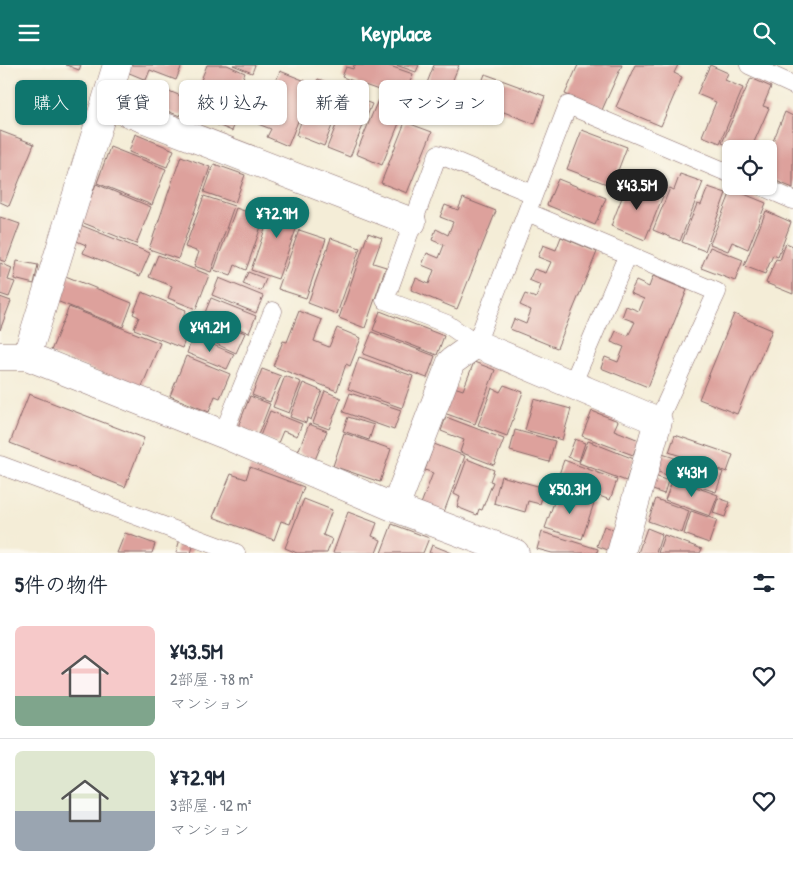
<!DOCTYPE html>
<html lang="ja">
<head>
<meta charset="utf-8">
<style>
	body { margin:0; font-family:"Patrick Hand","Klee One",sans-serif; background:#f6f6f7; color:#1f2937; height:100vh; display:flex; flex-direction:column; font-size:19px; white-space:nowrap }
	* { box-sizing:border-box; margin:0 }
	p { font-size:16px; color:#747a83 }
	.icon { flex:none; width:28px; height:28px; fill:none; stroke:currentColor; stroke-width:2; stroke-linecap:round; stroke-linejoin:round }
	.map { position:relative; height:488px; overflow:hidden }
	.side { display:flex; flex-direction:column; background:#fff; flex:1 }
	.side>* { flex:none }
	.banner { position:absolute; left:15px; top:15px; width:500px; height:45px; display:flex; gap:10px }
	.fabs { position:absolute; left:722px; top:75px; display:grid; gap:10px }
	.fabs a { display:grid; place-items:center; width:55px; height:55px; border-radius:8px; background:#fff; box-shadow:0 1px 4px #0004; font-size:25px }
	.price { position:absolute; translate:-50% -42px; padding:0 11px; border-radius:18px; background:#0f766e; color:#fff; font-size:16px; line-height:32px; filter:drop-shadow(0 1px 2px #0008) }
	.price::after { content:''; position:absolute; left:50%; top:30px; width:15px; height:11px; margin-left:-8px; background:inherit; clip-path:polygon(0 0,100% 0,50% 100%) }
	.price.on { background:#222; color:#fff }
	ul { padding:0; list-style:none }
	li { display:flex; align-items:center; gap:15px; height:125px; padding:0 15px }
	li+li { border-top:1px solid #e0e1e3 }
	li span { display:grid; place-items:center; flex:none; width:140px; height:100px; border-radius:8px; color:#555 }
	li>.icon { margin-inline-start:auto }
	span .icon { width:60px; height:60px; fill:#fffc; stroke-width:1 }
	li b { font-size:21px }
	h2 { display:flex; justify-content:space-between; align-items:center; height:60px; padding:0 15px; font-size:21px }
	.pill { padding:0 18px; border-radius:8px; background:#fff; box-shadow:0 1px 4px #0004; font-size:18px; line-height:45px }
	.pill.on { background:#0f766e; color:#fff }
	header { display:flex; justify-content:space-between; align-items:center; height:65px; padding:0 15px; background:#0f766e; color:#fff; font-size:22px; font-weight:700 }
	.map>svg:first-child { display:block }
	.building { fill:#dda19c }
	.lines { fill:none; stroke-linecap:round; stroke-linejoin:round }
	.service-casing { stroke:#866767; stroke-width:19 }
	.minor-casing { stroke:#866767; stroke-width:29 }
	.service { stroke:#fff; stroke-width:18 }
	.minor { stroke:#fff; stroke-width:28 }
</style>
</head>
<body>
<header><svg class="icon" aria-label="menu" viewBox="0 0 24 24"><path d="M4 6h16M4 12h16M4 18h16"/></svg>Keyplace<svg class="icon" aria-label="search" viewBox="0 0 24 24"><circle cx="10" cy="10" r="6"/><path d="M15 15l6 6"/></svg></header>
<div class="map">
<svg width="793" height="488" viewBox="0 0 793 488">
	<rect width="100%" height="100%" fill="#fbf7ec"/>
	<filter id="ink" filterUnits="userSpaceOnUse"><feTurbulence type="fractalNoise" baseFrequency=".02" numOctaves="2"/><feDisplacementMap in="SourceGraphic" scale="10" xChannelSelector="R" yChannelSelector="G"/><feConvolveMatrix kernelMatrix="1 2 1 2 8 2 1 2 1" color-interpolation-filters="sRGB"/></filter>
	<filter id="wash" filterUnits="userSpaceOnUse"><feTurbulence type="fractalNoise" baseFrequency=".0096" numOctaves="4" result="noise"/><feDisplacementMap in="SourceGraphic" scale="20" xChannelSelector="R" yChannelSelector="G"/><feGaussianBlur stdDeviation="1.12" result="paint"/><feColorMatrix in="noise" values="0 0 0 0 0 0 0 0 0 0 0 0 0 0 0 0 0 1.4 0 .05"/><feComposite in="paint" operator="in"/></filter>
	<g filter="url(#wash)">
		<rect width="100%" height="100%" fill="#f4edd7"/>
		<g id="blocks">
			<path class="building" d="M66,0H81L79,5Z
				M130,0H182L176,15L150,5L146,15L127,7Z
				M207,0H227L245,8L239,23L248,27L232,66L203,54L210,36L195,30Z
				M233,0H255L252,8Z
				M354,0H387L413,9L404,34L342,12L346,2L353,4Z
				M396,0H419L416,7Z
				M434,0H459L441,44L420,36Z
				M578,0H622L602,45L565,29Z
				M635,0H678L674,8L682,12L661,61L616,42Z
				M710,0L728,8L725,15L743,23L720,78L702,71L716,37L697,29Z
				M280,6L313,19L288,81L267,72L271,64L258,59Z
				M485,9L545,31L535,59L475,36Z
				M751,13L771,22L763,41L769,43L751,84H736L722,78Z
				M318,14L346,25L324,81L296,70Z
				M169,26L188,34L180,51L162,44Z
				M348,30L372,39L350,92L327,83Z
				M378,35L404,46L382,100L356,89Z
				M785,47L793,51V123L769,113V97L772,89L769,86Z
				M405,57L432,67L407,128L381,118Z
				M582,65L627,82L612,121L567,104Z
				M0,66L34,79L9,141L0,137Z
				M135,69L174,85L167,102L129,87Z
				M110,82L166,104L152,140L97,118Z
				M181,91L210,102L178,194L149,184Z
				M214,99L245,110L235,138L204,127Z
				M680,109L703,117L680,176L653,165L670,123L674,125Z
				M558,114L606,133L595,160L547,140Z
				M628,117L663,131L645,175L611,161Z
				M96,119L151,142L136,179L81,157Z
				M708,122L726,128L705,186L682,177L697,139L701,140Z
				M732,124L766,138L748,184L732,177L728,186L710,179Z
				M204,131L234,141L211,207L194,201L199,187L185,182Z
				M463,133L496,146L457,244L411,225L416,213L429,219L434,205L422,200L427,188L439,193L444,180L432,175L436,164L448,170L453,157L440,152L445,140L458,145Z
				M275,135L303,145L278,214L251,205Z
				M236,143L264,153L246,205L235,200L231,211L214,205Z
				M766,146L791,157L778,192L773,190L765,209L744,201Z
				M0,152L20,159L6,197L0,195Z
				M78,159L150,188L140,211L83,188L86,180L72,174Z
				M299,165L326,174L306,233L278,224Z
				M368,168L382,173L373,198L386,202L365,263L339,253Z
				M561,172L597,187L557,283L510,264L514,254L526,259L531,245L520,240L525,229L536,233L541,220L529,215L534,204L546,208L551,197L538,192L543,180L556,185Z
				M331,173L360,183L337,249L308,238Z
				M786,178L793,181V229L766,218L776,194L780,195Z
				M710,182L743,195L735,216L701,203Z
				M158,190L209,210L196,244L168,233L172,221L149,212Z
				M17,196L38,200L34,219L14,214Z
				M0,198L12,203L8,215L15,217L9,232L0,229Z
				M248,207L266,214L261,226L243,219Z
				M63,210L132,238L123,262L54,235Z
				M653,211L687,225L648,322L601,303L605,292L618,297L624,282L611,277L616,266L628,271L635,257L622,252L626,241L639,246L644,234L630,228L636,216L649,222Z
				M219,213L263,231L256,248L212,230Z
				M142,227L186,245L180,260L189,264L182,283L134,264L139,252L133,249Z
				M0,232L11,236L0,265Z
				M211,233L256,251L249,268L204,250Z
				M69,242L160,278L141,324L50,288Z
				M299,246L322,255L314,276L329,282L337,263L361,273L350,301L346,299L337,326L273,301L283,276L287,277Z
				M380,246L444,271L437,290L373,265Z
				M734,249L772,265L737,349L699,334Z
				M202,251L245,268L236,288L195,269Z
				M372,267L435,291L427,313L363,289Z
				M193,271L234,289L227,304L187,288Z
				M186,291L230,309L220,333L215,331L209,347L170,331Z
				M359,292L413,311L402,343L348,324Z
				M474,297L495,305L475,359L444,348L454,322L463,325Z
				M262,304L281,311L270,337L252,330Z
				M285,311L301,317L289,348L273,342Z
				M303,318L322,326L311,355L307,353L306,358L290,352Z
				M504,320L523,327L507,371L478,360L492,323L500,327Z
				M325,326L341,333L329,364L313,358Z
				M350,328L401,345L394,365L343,347Z
				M29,329L144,373L125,422L10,378Z
				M250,331L270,339L258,370L238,362Z
				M534,334L571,344L562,375L525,365Z
				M270,346L302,359L297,371L283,366L278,378L260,371Z
				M592,346L618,356L614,365L639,375L633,390L582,371Z
				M348,352L374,360L369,375L343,366Z
				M446,352L504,374L494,400L460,387L464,375L441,366Z
				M309,359L327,366L314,397L298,387Z
				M515,365L555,376L549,397L510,386Z
				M344,368L391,384L380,417L333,401Z
				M675,370L733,390L727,407L669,387Z
				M575,374L585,378L579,396L568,392Z
				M588,376L634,394L626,416L579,398Z
				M434,379L465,391L444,447L421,439L433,408L425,405Z
				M662,389L675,393L669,411L656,406Z
				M677,392L723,407L716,427L670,412Z
				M467,394L494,405L490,416L493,417L482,445L479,444L477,450L457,442L460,432L454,429Z
				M564,395L617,415L610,435L557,415Z
				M250,402L304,422L290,459L281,456L274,475L213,452L231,409L246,414Z
				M501,411L545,423L540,439L528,436L525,447L494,438Z
				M655,411L668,416L664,429L650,424Z
				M673,414L718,430L710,451L665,435Z
				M558,426L594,438L582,474L545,463Z
				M718,433L730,437L725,452L713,448Z
				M304,434L332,445L323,470L332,474L327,488H297L285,483Z
				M656,434L689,446L682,468L648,456Z
				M691,446L717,455L709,478L684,469Z
				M348,447L377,458L372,471L381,475L376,488H333Z
				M392,459L429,473L423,488H381Z
				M604,461L615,465L608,485L597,481Z
				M647,463L662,469L656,488H638Z
				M542,467L598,484L597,488H552L537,484Z
				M125,468L155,479L152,488H117Z
				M664,470L702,484L700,488H658Z
				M180,474L194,479L191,488H176Z
				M432,480L452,488H429Z"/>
		</g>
	</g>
	<g filter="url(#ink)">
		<use href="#blocks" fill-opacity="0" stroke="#866767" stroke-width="1"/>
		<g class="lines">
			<g class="service-casing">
				<path id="service" d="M749,0L793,20
					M761,121L793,135
					M533,129L438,89L385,235L447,259L476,279L568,40L731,109
					M527,147L717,227L658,356
					M572,320L628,189
					M223,369L273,246
					M0,400L236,488"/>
			</g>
			<g class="minor-casing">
				<path id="minor" d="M106,39L412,157
					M0,291H27L117,0
					M27,291L223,369L395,443L515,488
					M395,443L451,297L476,279L658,356L621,488"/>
			</g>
			<use href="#service" class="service"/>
			<use href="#minor" class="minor"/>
		</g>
	</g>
</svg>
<div class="fabs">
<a><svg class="icon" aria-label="locate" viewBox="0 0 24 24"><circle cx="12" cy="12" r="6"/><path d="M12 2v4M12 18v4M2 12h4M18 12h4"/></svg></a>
</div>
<b class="price on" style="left:637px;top:146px">¥43.5M</b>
<b class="price" style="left:277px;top:174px">¥72.9M</b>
<b class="price" style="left:210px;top:288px">¥49.2M</b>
<b class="price" style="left:692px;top:433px">¥43M</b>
<b class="price" style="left:570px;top:450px">¥50.3M</b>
<div class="banner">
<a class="pill on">購入</a>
<a class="pill">賃貸</a>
<a class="pill">絞り込み</a>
<a class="pill">新着</a>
<a class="pill">マンション</a>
</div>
</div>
<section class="side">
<h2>5件の物件<svg class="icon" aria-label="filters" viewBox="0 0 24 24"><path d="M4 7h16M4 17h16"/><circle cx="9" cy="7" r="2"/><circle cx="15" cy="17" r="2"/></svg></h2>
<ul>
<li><span style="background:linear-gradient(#f6c9c9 70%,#7fa58c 0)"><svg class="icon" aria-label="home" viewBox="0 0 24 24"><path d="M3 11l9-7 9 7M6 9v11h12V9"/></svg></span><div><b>¥43.5M</b><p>2部屋 · 78 m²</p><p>マンション</p></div><svg class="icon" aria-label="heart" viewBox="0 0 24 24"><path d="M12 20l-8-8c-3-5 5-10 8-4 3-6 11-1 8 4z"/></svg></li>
<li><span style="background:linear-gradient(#dfe7d0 60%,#9aa5b1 0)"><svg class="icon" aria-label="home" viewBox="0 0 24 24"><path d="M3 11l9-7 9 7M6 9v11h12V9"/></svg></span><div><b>¥72.9M</b><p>3部屋 · 92 m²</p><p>マンション</p></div><svg class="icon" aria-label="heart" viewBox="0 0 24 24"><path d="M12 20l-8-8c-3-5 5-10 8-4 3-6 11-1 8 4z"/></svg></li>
</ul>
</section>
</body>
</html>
